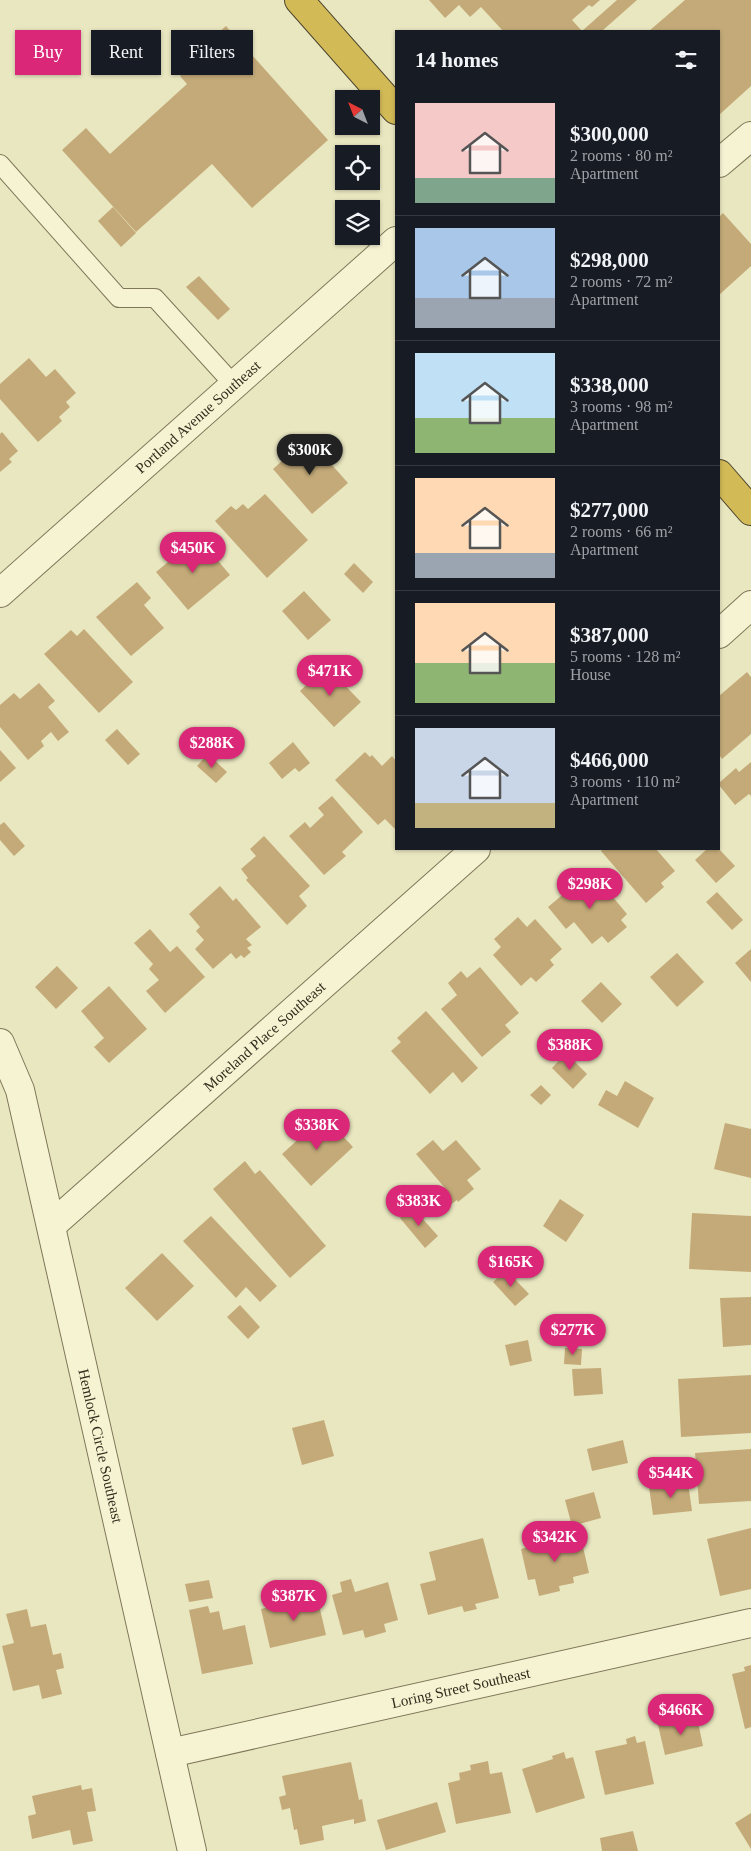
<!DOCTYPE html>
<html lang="en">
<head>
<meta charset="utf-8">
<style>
	body { margin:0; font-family:"Times New Roman",serif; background:#242831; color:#f1f3f6; height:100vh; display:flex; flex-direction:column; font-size:19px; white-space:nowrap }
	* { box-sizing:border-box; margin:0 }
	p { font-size:16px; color:#9ea1a6 }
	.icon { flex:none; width:28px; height:28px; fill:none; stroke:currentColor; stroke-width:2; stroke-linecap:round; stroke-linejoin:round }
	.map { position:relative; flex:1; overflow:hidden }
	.side { position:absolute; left:395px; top:30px; width:325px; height:820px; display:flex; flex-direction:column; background:#171b24; border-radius:0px; box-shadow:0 1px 4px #0004 }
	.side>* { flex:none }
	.banner { position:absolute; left:15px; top:30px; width:305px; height:45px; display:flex; gap:10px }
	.needle { width:32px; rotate:318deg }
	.tools { position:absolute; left:335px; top:90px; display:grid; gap:10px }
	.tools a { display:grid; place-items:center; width:45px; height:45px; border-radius:0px; background:#171b24; box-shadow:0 1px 4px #0004; font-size:25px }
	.price { position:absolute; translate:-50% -42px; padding:0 11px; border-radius:18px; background:#db2777; color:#fff; font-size:16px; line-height:32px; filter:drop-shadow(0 1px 2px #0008) }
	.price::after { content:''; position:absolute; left:50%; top:30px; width:15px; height:11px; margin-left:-8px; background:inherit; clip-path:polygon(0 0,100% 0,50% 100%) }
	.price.current { background:#222; color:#fff }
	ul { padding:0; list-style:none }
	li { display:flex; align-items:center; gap:15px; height:125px; padding:0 20px }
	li+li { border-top:1px solid #363941 }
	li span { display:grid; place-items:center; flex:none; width:140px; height:100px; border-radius:0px; color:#555 }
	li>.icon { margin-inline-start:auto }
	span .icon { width:60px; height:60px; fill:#fffc; stroke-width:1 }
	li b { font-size:21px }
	h2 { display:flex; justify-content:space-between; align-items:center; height:60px; padding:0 20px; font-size:21px }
	.pill { padding:0 18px; border-radius:0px; background:#171b24; box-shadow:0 1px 4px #0004; font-size:18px; line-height:45px }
	.pill.current { background:#db2777; color:#fff }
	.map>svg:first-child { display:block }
	.building { fill:#c4aa79 }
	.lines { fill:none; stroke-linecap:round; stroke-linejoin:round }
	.lane-casing { stroke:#80775a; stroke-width:20 }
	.street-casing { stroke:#80775a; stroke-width:30 }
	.highway-casing { stroke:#4e452e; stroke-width:30 }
	.lane { stroke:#f5f3d2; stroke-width:18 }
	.street { stroke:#f5f3d2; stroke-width:28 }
	.highway { stroke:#d2ba57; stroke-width:28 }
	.labels { text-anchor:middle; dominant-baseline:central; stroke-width:4.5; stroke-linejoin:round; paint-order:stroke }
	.street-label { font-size:15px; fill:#312c1d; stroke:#f1f0cf }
</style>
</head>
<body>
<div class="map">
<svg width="751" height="1851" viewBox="0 0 751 1851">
	<rect width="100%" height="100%" fill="#e9e7c0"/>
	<path class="building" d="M429,0H600L592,7L589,5L572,20L582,31H503L481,7L470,17L459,5L445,18Z
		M617,0H637L602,31H582Z
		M685,0H751V86L719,115V31H649Z
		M226,26L328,140L252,208L212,164L136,232L62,150L86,128L110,154L187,84L180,76L199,59L194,54Z
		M113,207L136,233L121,247L98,221Z
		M723,213L751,244V266L719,295V217Z
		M199,276L230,309L218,320L186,287Z
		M29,358L46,377L55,369L76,393L66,402L70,407L59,417L62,421L38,442L0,399V384Z
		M2,432L18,451L9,459L12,462L0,472V434Z
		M308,438L348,483L312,514L273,469Z
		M265,494L308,540L267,578L215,521L231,506L236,510L243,504L248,509Z
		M198,537L230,575L188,610L156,572Z
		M354,563L373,582L363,593L344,574Z
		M137,582L151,598L144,605L164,628L131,656L96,617Z
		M304,591L331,620L308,640L282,611Z
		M84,629L133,682L99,713L44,654L71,630L77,636Z
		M326,666L361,702L334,727L300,691Z
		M747,672L751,677V734L722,759L720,756L719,757V696Z
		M39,683L55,701L48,707L69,732L58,741L51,732L41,741L44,746L28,760L0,727V705L14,693L20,699Z
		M117,729L140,754L128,765L105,740Z
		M293,742L310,763L299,772L295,768L282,779L269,763Z
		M0,750L16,768L0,782Z
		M365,752L370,757L372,755L382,766L392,756L396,761L395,829L385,819L378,825L335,780Z
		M208,754L227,772L216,783L197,766Z
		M751,762V796L749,794L735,805L719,785V783L736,768L739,772Z
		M332,796L363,832L342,852L346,856L324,875L289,836L305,822L310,828L324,815L318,808Z
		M4,822L25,846L14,856L0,840V825Z
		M264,836L310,886L299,896L307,906L287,925L246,880L248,878L241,869L256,856L250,849Z
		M603,849H656L675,871L661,883L664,887L646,903L601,851Z
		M707,849H719L735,866L716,883L695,860Z
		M591,871L627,914L621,920L627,927L608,943L602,936L592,944L574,922L566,929L548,907Z
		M220,886L233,901L236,898L261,927L246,939L252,945L247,948L251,952L244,958L241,955L236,959L231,953L213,969L195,949L204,940L196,931L200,927L189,914Z
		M717,892L743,920L732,930L706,902Z
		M518,917L527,927L535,919L562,949L550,960L554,965L536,982L531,977L521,986L493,955L501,947L494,939Z
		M150,929L170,952L177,946L205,977L165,1013L146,991L159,980L149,969L153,964L134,943Z
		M751,949V982L735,963Z
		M677,953L704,982L677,1007L650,977Z
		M57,966L78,988L56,1009L35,987Z
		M480,967L519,1013L505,1025L511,1032L482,1057L441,1009L457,995L448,983L461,971L467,978Z
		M601,982L622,1004L602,1023L581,1001Z
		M109,986L147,1029L109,1063L94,1047L104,1038L81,1011Z
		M426,1011L478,1068L462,1083L453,1072L430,1094L391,1051L401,1042L397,1038Z
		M566,1053L587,1074L573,1089L552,1068Z
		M625,1081L654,1098L638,1128L598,1105L606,1090L617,1096Z
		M541,1085L551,1095L541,1105L530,1095Z
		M324,1116L353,1147L311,1186L282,1154Z
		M725,1123L751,1129V1178L714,1169Z
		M433,1140L443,1151L456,1140L481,1169L467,1180L474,1189L458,1202L457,1200L450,1205L444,1198L450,1194L416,1154Z
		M245,1161L255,1174L260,1170L326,1246L290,1278L213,1189Z
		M560,1199L584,1215L566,1242L543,1226Z
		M412,1207L438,1236L425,1248L400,1218Z
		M692,1213L751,1216V1272L689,1269Z
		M211,1216L277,1286L260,1302L246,1287L236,1298L183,1241Z
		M162,1253L194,1286L157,1321L125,1288Z
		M506,1270L529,1294L515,1306L493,1282Z
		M751,1297V1345L723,1347L720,1298Z
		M240,1305L260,1327L248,1339L227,1317Z
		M528,1340L532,1361L510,1366L505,1345Z
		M565,1348L582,1349L581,1365L564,1364Z
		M601,1368L603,1394L574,1396L572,1369Z
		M751,1375V1433L681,1437L678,1379Z
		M324,1420L334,1456L302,1465L292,1428Z
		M623,1440L628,1463L592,1471L587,1449Z
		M751,1449V1501L699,1504L695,1453Z
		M688,1482L692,1511L653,1515L649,1487Z
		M594,1492L601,1518L572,1526L565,1500Z
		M751,1528V1589L720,1596L707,1539Z
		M580,1534L589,1573L573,1577L574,1583L559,1586L560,1591L539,1596L535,1579L528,1580L521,1549Z
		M483,1538L499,1598L475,1604L477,1609L464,1612L462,1606L428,1615L420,1584L436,1580L429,1552Z
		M351,1579L355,1592L388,1582L398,1620L384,1624L386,1632L365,1638L363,1630L343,1635L332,1595L342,1592L340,1582Z
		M209,1580L213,1598L189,1602L185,1584Z
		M317,1596L326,1635L270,1648L261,1609Z
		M208,1606L210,1613L219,1611L223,1630L245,1625L253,1664L202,1674L189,1610Z
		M27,1609L31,1627L46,1624L53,1655L61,1653L64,1668L56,1670L62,1694L42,1699L39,1685L13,1691L2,1646L14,1643L6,1614Z
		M751,1665V1727L745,1729L732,1674L745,1671L744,1667Z
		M697,1717L703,1746L665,1755L658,1725Z
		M635,1736L637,1743L645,1741L654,1784L605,1795L595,1751L627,1744L626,1739Z
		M564,1752L566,1759L573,1757L585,1798L536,1813L522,1769L553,1759L552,1756Z
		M488,1761L490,1774L502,1772L511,1813L456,1824L448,1783L460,1780L459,1773L471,1770L470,1765Z
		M351,1762L359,1800L362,1799L366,1821L354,1824V1819L322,1826L324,1840L300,1845L297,1829L294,1830L290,1808L282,1810L279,1797L286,1795L282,1776Z
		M81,1785L82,1790L92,1788L96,1811L87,1812L93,1841L73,1845L70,1830L32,1839L28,1816L36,1814L32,1796Z
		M437,1802L446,1832L386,1850L377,1820Z
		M751,1813V1849L735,1823Z
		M633,1831L638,1851H602L600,1838Z"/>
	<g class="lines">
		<g class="lane-casing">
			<path id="lane" d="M0,164L119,298H155L234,385"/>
		</g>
		<g class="street-casing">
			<g id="street">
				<path d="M719,163L751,136"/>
				<path id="s1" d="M0,593L396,241"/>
				<path d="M719,634L751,605"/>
				<path id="s2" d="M0,1043L20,1090L192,1851"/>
				<path id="s3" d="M52,1225L476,849"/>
				<path id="s4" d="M170,1753L751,1623"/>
			</g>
		</g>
		<g class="highway-casing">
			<path id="highway" d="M299,0L396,110
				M719,474L751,511"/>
		</g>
		<use href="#lane" class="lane"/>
		<use href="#street" class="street"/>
		<use href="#highway" class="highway"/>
	</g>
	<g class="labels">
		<g class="street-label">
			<text stroke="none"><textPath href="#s1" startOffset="265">Portland Avenue Southeast</textPath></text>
			<text stroke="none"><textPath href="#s3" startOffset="284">Moreland Place Southeast</textPath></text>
			<text stroke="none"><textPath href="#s2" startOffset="416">Hemlock Circle Southeast</textPath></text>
			<text stroke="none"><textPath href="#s4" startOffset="298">Loring Street Southeast</textPath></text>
		</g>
	</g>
</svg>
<div class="tools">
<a><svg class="needle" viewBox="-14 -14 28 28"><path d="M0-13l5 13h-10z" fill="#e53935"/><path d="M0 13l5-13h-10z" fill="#9ea1a6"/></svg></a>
<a><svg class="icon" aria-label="locate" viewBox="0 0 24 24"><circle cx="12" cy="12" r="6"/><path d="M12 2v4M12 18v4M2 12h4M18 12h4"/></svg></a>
<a><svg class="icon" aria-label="layers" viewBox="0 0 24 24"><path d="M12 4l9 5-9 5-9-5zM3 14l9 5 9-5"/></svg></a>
</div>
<b class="price current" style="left:310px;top:476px">$300K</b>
<b class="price" style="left:193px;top:574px">$450K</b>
<b class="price" style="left:330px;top:697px">$471K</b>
<b class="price" style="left:212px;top:769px">$288K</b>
<b class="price" style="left:590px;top:910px">$298K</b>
<b class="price" style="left:570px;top:1071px">$388K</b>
<b class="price" style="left:317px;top:1151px">$338K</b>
<b class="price" style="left:419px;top:1227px">$383K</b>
<b class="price" style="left:511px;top:1288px">$165K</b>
<b class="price" style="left:573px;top:1356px">$277K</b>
<b class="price" style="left:671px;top:1499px">$544K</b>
<b class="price" style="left:555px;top:1563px">$342K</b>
<b class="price" style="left:294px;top:1622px">$387K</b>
<b class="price" style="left:681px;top:1736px">$466K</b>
<div class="banner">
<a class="pill current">Buy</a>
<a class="pill">Rent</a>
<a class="pill">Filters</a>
</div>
<section class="side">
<h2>14 homes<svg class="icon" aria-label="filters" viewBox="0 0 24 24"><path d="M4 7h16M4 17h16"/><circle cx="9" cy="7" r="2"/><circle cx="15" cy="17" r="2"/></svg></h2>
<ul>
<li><span style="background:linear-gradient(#f6c9c9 75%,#7fa58c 0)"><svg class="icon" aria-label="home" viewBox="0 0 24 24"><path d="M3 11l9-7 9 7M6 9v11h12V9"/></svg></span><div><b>$300,000</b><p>2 rooms · 80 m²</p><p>Apartment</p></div></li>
<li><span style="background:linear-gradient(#a9c7e8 70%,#9aa5b1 0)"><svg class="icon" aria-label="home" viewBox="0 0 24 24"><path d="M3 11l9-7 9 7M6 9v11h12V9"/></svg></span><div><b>$298,000</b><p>2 rooms · 72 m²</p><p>Apartment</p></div></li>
<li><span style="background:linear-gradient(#bfe0f5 65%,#8fb573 0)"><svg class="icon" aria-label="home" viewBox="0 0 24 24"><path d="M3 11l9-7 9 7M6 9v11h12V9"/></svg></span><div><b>$338,000</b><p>3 rooms · 98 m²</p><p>Apartment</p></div></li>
<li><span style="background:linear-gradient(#ffd9b3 75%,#9aa5b1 0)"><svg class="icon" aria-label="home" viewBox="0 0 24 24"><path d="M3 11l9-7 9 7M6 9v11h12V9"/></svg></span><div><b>$277,000</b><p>2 rooms · 66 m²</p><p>Apartment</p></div></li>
<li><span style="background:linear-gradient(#ffd9b3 60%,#8fb573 0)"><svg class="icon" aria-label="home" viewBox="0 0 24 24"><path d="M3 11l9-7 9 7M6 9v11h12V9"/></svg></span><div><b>$387,000</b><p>5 rooms · 128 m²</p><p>House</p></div></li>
<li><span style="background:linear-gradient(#c9d6e8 75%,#c2b280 0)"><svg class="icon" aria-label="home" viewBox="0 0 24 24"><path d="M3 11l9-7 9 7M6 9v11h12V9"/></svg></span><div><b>$466,000</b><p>3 rooms · 110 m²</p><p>Apartment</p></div></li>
</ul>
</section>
</div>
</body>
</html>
